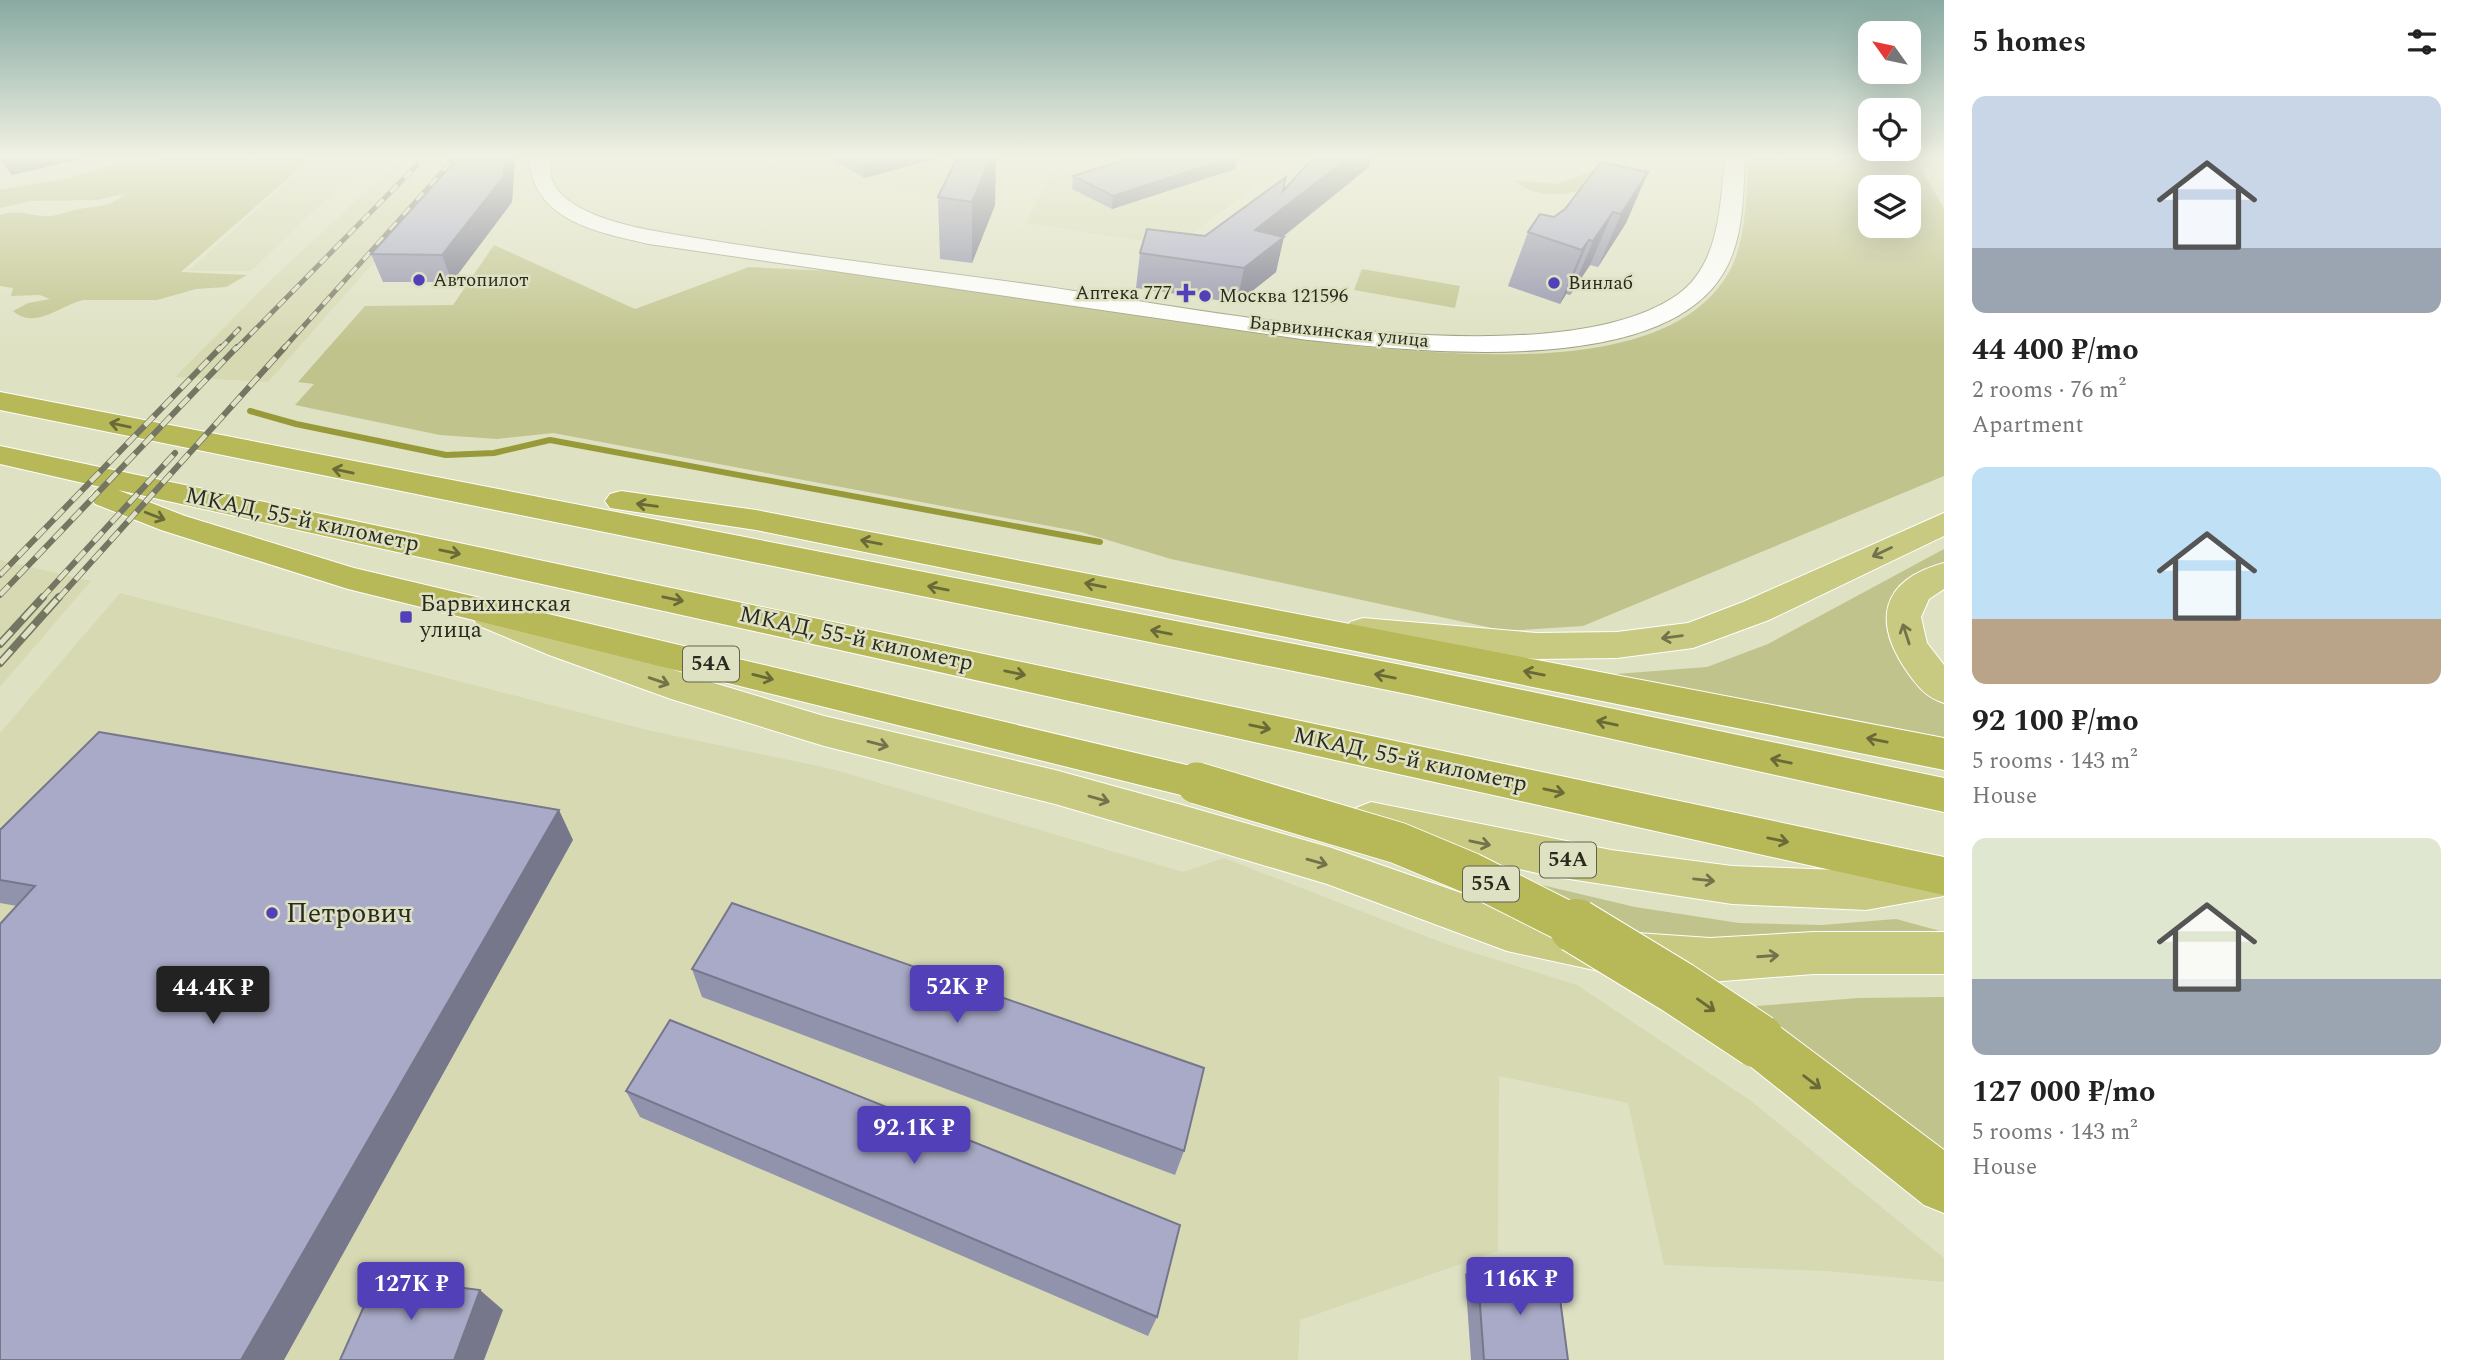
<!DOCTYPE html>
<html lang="en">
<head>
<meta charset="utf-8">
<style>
	body { margin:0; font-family:Spectral,serif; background:#f2f2f2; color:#222; height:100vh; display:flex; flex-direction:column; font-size:26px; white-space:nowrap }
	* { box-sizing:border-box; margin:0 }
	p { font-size:23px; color:#767676 }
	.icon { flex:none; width:38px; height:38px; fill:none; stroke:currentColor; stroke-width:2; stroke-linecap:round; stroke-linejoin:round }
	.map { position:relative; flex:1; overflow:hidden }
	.drawer { display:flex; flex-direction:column; background:#fff; width:525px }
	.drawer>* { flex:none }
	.needle { width:46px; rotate:303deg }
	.tools { position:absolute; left:1858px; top:21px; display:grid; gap:14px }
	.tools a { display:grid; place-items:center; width:63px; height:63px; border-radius:14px; background:#fff; box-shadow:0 7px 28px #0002; font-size:35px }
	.price { position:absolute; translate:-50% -60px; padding:0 16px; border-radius:7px; background:#5140b8; color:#fff; font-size:23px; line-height:46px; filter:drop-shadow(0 2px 4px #0008) }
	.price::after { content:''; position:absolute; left:50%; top:42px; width:21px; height:16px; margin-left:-10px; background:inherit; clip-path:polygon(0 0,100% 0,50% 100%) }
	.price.on { background:#222; color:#fff }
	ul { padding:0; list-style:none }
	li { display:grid; align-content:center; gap:14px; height:371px; padding:0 28px }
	li span { display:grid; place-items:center; height:217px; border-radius:14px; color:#555 }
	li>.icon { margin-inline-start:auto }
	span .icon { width:126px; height:126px; fill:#fffc; stroke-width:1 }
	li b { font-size:30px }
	h2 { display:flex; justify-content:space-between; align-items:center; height:84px; padding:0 28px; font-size:30px }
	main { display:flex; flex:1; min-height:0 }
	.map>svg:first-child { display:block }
	.built { fill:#d7d9b3 }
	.green { fill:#c0c38b; fill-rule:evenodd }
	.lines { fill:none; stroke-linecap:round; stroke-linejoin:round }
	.stream { stroke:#989a3a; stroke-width:6 }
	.tertiary-casing { stroke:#9ea083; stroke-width:2 }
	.primary-casing { stroke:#fff; stroke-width:2 }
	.trunk-casing { stroke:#fff; stroke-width:2 }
	.tertiary { fill:#fff; fill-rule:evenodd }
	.primary { fill:#c9ca81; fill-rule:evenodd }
	.trunk { fill:#b7b857; fill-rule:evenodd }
	.rail-far2-casing { stroke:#747662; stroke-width:5 }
	.rail-far1-casing { stroke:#747662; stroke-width:6 }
	.rail-casing { stroke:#747662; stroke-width:8 }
	.rail-far2 { stroke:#dfe1c3; stroke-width:3.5; stroke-dasharray:10; stroke-linecap:butt }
	.rail-far1 { stroke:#dfe1c3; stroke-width:4.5; stroke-dasharray:13; stroke-linecap:butt }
	.rail { stroke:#dfe1c3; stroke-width:5; stroke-dasharray:17; stroke-linecap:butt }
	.trunk-bridge-far1-casing { stroke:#fff; stroke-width:43; stroke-linecap:butt }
	.trunk-bridge-casing { stroke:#fff; stroke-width:56; stroke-linecap:butt }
	.trunk-bridge-far1 { stroke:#b7b857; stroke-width:41 }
	.trunk-bridge { stroke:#b7b857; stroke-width:54 }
	.wall { fill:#9192ab }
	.shaded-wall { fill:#76778b }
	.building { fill:#a9aac7; stroke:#76778b; stroke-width:2 }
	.oneway { stroke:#696a38 }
	.oneway2 { stroke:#72734b }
	.poi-dot { fill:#5140b8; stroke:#dfe1c3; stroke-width:2.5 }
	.labels { text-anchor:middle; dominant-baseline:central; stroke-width:5; stroke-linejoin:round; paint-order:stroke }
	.far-poi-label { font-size:19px; fill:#2a2b1f; stroke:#dfe1c3; text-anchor:start }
	.far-street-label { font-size:19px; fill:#2a2b1f; stroke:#dfe1c3 }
	.shield { fill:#dfe1c3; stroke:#606250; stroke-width:2 }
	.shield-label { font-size:21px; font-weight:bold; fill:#2a2b1f }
	.street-label { font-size:23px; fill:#2a2b1f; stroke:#dfe1c3 }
	.poi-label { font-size:23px; fill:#2a2b1f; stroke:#dfe1c3; text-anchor:start }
	.near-poi-label { font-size:28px; fill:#2a2b1f; stroke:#dfe1c3; text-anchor:start }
</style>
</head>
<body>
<main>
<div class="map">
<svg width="1944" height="1360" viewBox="0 0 1944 1360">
	<rect width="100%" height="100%" fill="#dfe1c3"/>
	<path class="built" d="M314,158H369L251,271H188Z
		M402,158H466L268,382L175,377L274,277Z
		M778,158H1010L986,199L865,188L767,169Z
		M1058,158H1280L1288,161L1176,246L1026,223Z
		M0,560L91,581L0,687Z
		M120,593L647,730L832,769L1183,872L1224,858L1443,943L1577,985L1751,1101L1944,1258V1282L1826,1271L1664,1265L1628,1103L1499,1076L1498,1251L1300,1320L1298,1360H0V733Z"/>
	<path class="green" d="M167,158H311L181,272L247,275L226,287L196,289L157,300H84C64,303 35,331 13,311L28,303L50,299L40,295L11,296L13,288L0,286V215C20,209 25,215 43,216C54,217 64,213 75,210C95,205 108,209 125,194L97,200L31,201L0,208V190L69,178L115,164Z
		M1749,158H1915L1944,209V476L1583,626L1506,631L1171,559L1081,532L553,433L497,439L440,435L295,405L314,384L298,382L365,306L453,305L494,245L635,309L749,267L831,271L1357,346C1459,354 1669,379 1729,272C1747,240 1746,193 1749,158ZM1871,187H1909V226H1871Z
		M1610,164L1621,166L1632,174C1597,185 1546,210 1514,180L1557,184Z
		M1362,269L1460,286L1455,308L1354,290Z
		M1944,549V569L1895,609L1944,699V747L1577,677L1707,667L1768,644Z
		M1525,881L1635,907L1739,923L1822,925L1896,919L1944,932V945L1633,937Z
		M1944,997V1150L1852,1080L1743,1007L1859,998Z"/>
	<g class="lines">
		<path class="stream" d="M250,411L296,424L446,455L494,453L550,440L1100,542"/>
		<g class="tertiary-casing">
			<path id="tertiary" d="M529,158H549C550,165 550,173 552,180C564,211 620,224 649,230C776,253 906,267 1034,285C1186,306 1550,383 1677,295C1720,265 1720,205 1725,158H1745C1743,196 1744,238 1724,272C1662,380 1413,351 1308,340L649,244C597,232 533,221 529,158Z"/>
		</g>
		<g class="primary-casing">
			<path id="primary" d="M1944,513V536L1769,620L1693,648L1617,658L1537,659L1363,644L1350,640L1345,631L1350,622L1363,618L1537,633L1617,632L1688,623L1743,602Z
				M1944,563V589L1929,599L1921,617L1927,643L1944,665V703C1927,698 1918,687 1908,673C1872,622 1880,580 1944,563Z
				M490,604L697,678L824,716L1055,770L1182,805L1332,848L1507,909L1608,931L1710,938L1814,932H1944V974H1814L1710,982L1608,973L1507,951L1327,884L1182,841L1055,804L824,746L671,699L549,655L477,625L472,616L477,607Z
				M1371,802L1611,850L1732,866L1866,871L1944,858V896L1866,910L1732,904L1550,876L1356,832L1349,820L1356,808Z"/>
		</g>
		<g class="trunk-casing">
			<path id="trunk" d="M0,392L1417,668L1944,778V812L1417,696L0,410Z
				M0,446L1944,857V895L118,490L185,516L354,568L1212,771L1218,783L1212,795L1197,799L348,589L161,530L95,504L90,497L95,490L105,488L0,464Z
				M621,491L756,510L1944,738V770L756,530L610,508L605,501L610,494Z
				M1758,1017L1776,1024L1944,1150V1213L1924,1205L1740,1058L1733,1041L1740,1024Z"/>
		</g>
		<use href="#tertiary" class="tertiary"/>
		<use href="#primary" class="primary"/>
		<use href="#trunk" class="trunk"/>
		<g class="rail-far2-casing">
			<path id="rail-far2" d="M220,349L239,329
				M236,349L424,158
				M283,349L455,158"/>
		</g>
		<g class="rail-far1-casing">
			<path id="rail-far1" d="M0,575L221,347
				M0,595L237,347
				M41,599L175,453
				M58,599L285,347"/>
		</g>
		<g class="rail-casing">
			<path id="rail" d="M0,644L43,597
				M0,663L59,597"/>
		</g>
		<use href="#rail-far2" class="rail-far2"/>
		<use href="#rail-far1" class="rail-far1"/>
		<use href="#rail" class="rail"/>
		<g class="trunk-bridge-far1-casing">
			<path id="trunk-bridge-far1" d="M1197,783L1398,843L1470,873L1579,928"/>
		</g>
		<g class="trunk-bridge-casing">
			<path id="trunk-bridge" d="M1576,926L1678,988L1758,1041"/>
		</g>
		<use href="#trunk-bridge-far1" class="trunk-bridge-far1"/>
		<use href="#trunk-bridge" class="trunk-bridge"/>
	</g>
	<path class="wall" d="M0,158H85L12,175L0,160Z
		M458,158H515L512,202L452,282H383L371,254Z
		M833,158H937L864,178L833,160Z
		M1313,158H1371L1369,167L1283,237L1276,272L1237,303L1136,288L1140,253L1205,236L1283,191Z
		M1235,169L1112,209L1072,189L1073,176Z
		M1648,172L1626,223L1598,267L1590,265L1570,295L1566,294L1560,304L1508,286L1528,232L1554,217Z
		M938,197L995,205L972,263L940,259Z
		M0,830L573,840L17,906L0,903Z
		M692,969L1184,1151L1175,1175L702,997Z
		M626,1091L1157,1317L1148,1336L640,1117Z
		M1477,1264L1568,1360H1471L1465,1274Z"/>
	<path class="shaded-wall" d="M1,158H85L12,175Z
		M505,158H515L512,202L452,282L442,255Z
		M891,158H937L864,178L863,165Z
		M991,158H996L995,205L972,263V202Z
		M1231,158H1237L1235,169L1112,209L1113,196Z
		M1348,158H1371L1369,167L1248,264L1255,230Z
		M1648,172L1626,223L1598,267L1621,214Z
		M1613,212L1590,265L1570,295L1593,241Z
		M1284,237L1276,272L1237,303L1244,268Z
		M1589,240L1566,294L1560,304L1582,250Z
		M559,810L573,840L284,1360H241Z
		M480,1290L503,1310L484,1360H454Z"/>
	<path class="building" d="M458,158H505L504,176L442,255L371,254Z
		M850,158H891L863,165Z
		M957,158H991L972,202L938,197Z
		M1131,158H1231L1113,196L1073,176Z
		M1313,158H1348L1255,230L1284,237L1244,268L1140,253L1147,229L1205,236L1286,177L1283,191Z
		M1601,162L1648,172L1621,214L1613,212L1593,241L1589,240L1582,250L1528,232L1540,214L1554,217L1565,209Z
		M99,732L559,810L241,1360H0V924L35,886L0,880V830Z
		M732,903L1204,1068L1184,1151L692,969Z
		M670,1020L1180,1225L1157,1317L626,1091Z
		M1477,1264L1558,1283L1568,1360H1484Z
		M377,1277L480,1290L454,1360H340Z"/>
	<defs><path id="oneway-shaft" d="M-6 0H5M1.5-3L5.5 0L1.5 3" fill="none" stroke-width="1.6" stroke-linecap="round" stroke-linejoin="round" transform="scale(1.75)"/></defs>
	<g class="oneway">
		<use href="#oneway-shaft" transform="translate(120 425) rotate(-168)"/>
		<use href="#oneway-shaft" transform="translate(343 471) rotate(-168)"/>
		<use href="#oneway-shaft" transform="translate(647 505) rotate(-172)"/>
		<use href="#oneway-shaft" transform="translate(155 516) rotate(21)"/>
		<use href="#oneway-shaft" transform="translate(871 542) rotate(-169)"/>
		<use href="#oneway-shaft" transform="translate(450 552) rotate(12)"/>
		<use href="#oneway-shaft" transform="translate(1095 585) rotate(-169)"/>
		<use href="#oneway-shaft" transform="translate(938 588) rotate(-169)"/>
		<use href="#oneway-shaft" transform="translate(673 599) rotate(12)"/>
		<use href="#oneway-shaft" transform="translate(1161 632) rotate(-169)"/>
		<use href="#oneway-shaft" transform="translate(1015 673) rotate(12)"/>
		<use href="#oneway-shaft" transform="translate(1534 673) rotate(-169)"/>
		<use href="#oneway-shaft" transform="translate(1385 676) rotate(-169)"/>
		<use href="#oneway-shaft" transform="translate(763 677) rotate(14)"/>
		<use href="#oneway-shaft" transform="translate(1607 723) rotate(-168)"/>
		<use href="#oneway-shaft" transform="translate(1260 727) rotate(12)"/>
		<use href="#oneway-shaft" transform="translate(1877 740) rotate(-169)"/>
		<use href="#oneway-shaft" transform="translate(1781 761) rotate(-168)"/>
		<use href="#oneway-shaft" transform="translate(1554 791) rotate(12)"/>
		<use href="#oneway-shaft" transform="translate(1778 840) rotate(12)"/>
		<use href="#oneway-shaft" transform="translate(1706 1005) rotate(35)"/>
		<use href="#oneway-shaft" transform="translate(1812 1082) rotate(37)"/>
	</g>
	<g class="oneway2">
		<use href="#oneway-shaft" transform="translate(1882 552) rotate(155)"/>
		<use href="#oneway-shaft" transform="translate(1906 634) rotate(-108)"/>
		<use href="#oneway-shaft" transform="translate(1672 637) rotate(172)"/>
		<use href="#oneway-shaft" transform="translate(659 681) rotate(19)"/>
		<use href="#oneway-shaft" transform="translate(878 744) rotate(14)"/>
		<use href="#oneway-shaft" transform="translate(1099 799) rotate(16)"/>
		<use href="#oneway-shaft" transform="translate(1480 843) rotate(12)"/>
		<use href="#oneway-shaft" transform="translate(1317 862) rotate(16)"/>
		<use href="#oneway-shaft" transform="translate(1704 880) rotate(6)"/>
		<use href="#oneway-shaft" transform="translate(1768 956) rotate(-4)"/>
	</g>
	<linearGradient id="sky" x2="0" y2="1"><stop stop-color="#88aaa2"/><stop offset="0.45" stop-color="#f1f2e4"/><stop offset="1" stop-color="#f1f2e4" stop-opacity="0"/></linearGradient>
	<rect width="1944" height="348" fill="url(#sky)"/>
	<g class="poi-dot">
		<circle cx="419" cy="280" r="7"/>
		<circle cx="1554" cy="283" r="7"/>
		<path d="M1182.5 282.5h7v7h7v7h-7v7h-7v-7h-7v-7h7z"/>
		<circle cx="1205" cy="296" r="7"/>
		<rect x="399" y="610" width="14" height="14" rx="3.5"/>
		<circle cx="272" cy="913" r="7"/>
	</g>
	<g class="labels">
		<g class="far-poi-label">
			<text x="433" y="280">Автопилот</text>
			<text x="1568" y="283">Винлаб</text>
			<text x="1172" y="293" text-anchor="end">Аптека 777</text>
			<text x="1219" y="296">Москва 121596</text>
		</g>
		<g class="far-street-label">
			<text transform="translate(1339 332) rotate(6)">Барвихинская улица</text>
		</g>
		<g class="shield">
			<rect x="683" y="646.5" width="56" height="35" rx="5"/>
			<rect x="1540" y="842.5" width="56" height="35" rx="5"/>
			<rect x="1463" y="866.5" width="56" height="35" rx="5"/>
		</g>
		<g class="shield-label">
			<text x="711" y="664">54А</text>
			<text x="1568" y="860">54А</text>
			<text x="1491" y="884">55А</text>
		</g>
		<g class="street-label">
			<text transform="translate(302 520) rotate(12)">МКАД, 55-й километр</text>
			<text transform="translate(856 639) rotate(12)">МКАД, 55-й километр</text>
			<text transform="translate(1410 760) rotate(12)">МКАД, 55-й километр</text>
		</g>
		<g class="poi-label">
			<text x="420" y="604">Барвихинская<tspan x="420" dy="26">улица</tspan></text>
		</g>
		<g class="near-poi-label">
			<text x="286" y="913">Петрович</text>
		</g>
	</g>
</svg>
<div class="tools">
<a><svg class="needle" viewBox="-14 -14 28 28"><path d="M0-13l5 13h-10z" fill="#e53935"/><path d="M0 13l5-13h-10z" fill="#767676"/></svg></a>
<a><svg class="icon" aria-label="locate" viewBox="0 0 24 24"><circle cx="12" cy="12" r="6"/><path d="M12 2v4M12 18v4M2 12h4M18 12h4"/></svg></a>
<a><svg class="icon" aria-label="layers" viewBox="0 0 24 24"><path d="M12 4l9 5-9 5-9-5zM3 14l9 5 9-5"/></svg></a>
</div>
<b class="price" style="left:957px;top:1025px">52K ₽</b>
<b class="price on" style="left:213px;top:1026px">44.4K ₽</b>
<b class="price" style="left:914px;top:1166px">92.1K ₽</b>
<b class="price" style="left:1520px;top:1317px">116K ₽</b>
<b class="price" style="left:411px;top:1322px">127K ₽</b>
</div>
<section class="drawer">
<h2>5 homes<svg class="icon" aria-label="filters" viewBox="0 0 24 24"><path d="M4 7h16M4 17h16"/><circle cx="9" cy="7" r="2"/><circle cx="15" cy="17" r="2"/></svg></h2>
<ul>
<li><span style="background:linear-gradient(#c9d6e8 70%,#9aa5b1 0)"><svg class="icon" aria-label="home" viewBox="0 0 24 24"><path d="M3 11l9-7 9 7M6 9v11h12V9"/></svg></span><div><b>44 400 ₽/mo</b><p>2 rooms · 76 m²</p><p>Apartment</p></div></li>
<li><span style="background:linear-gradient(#bfe0f5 70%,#b9a48a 0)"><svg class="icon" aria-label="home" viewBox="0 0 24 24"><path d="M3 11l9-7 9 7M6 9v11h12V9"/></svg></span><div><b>92 100 ₽/mo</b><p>5 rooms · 143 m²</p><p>House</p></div></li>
<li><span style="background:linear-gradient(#dfe7d0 65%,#9aa5b1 0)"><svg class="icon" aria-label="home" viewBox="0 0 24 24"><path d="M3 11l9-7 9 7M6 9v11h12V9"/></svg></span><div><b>127 000 ₽/mo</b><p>5 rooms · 143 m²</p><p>House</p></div></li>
</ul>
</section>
</main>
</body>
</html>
